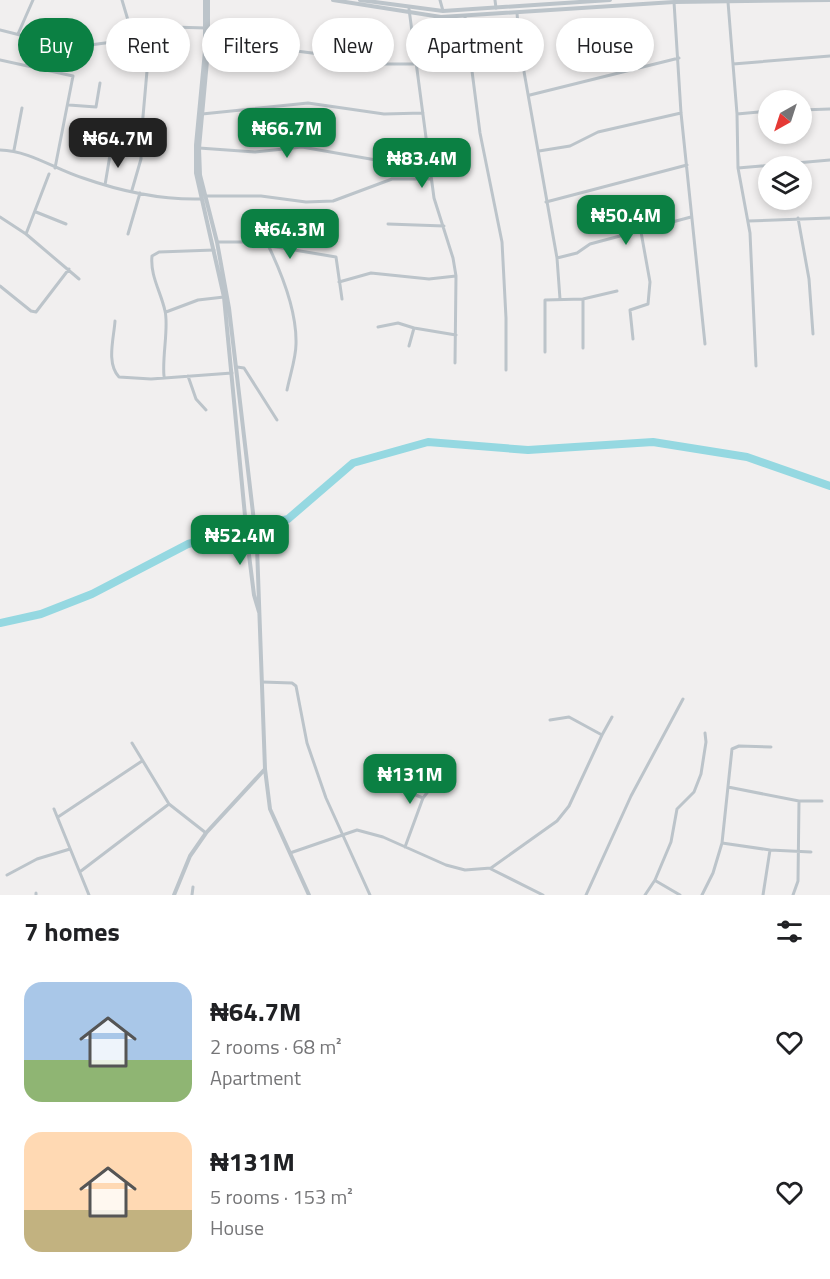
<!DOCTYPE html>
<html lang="en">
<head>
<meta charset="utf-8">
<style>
	body { margin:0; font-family:"Titillium Web",sans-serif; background:#f2f2f2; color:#202124; height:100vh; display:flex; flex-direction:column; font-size:22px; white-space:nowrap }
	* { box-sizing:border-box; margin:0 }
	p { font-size:20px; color:#757577 }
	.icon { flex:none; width:33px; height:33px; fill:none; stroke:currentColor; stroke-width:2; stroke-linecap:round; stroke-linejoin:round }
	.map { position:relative; height:895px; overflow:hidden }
	.details { display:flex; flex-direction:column; background:#fff; flex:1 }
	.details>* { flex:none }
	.hud { position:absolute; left:18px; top:18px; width:795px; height:54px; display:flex; gap:12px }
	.needle { width:39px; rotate:219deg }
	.buttons { position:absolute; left:758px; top:90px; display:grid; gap:12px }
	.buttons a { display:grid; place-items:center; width:54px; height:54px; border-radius:50%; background:#fff; box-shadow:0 3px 9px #0003; font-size:30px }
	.price { position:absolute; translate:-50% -51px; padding:0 14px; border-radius:12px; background:#0b8043; color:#fff; font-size:20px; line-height:39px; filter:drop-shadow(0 2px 3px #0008) }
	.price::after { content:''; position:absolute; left:50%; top:36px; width:18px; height:14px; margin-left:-9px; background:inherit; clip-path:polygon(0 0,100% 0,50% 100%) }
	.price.on { background:#222; color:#fff }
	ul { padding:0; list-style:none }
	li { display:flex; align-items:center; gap:18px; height:150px; padding:0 24px }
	li span { display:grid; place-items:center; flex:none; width:168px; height:120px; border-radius:18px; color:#555 }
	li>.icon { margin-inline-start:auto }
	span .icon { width:72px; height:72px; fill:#fffc; stroke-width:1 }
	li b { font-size:26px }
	h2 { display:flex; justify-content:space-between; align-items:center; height:72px; padding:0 24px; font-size:26px }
	.tag { padding:0 21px; border-radius:27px; background:#fff; box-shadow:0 3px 9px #0003; font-size:21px; line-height:54px }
	.tag.on { background:#0b8043; color:#fff }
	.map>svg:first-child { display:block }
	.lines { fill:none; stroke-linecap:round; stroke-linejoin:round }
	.river { stroke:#95d8e1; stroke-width:8 }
	.minor { stroke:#bcc4ca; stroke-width:3 }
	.tertiary { stroke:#bcc4ca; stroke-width:4 }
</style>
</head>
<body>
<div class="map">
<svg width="830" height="895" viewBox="0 0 830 895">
	<rect width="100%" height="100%" fill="#f1efef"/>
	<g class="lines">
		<path class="river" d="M0,623L41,614L92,594L188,544L288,519L353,463L428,442L528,450L653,442L747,457L830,486"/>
		<path class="minor" d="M122,0L133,37
			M440,0L443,11
			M495,0L496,8
			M674,2L681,113L705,344
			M728,2L737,114L738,168L750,233L756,366
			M409,9L434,198L453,258L456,276L455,363
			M517,13L520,49L557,258L560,299
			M465,17L480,133L502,242L506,318V370
			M0,30L32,38L90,45L150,37L172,27L206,28
			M18,34L33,0
			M208,50L273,48L335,56L367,64H414
			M259,50L260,34
			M0,60L73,76L55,168
			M733,64L830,56
			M530,95L679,58
			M69,105L96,107L100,83
			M801,110L830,109
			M202,114L308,103L384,114L423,113
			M737,114L768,111
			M199,148L255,152L302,147L376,160
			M0,150C31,151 54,169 83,178C120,191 162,200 201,199
			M14,150L22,108
			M539,151L570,146L598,132L681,113
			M738,168L830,160
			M105,185L111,149
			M132,190L141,159V139L150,37
			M206,196H261L306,202L333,201L392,179H431
			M546,202L687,165
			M36,212L66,224
			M0,217L26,234L79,279
			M798,218L809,279L813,334
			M748,221L830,218
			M388,224L444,226
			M26,234L49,174
			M128,234L140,193
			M217,242H246L336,257L342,299
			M268,245C282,274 297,311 296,344C296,358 290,375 287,390
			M557,258L577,253L590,244L691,217
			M339,282L371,273L429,279L456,276
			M0,286L31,311L36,312L69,269
			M583,299L617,291
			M166,312L198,300L224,297
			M115,321C114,338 106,363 119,377L151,379L232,373
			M378,327L398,323L414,328
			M633,339L630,310L648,304L650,282L641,232
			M409,346L414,328L456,335
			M545,352V300L583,299V348
			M237,367L244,368L277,420
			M164,376C162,356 169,327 165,311C161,292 150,276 152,256L159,252L214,250
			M188,376L196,399L206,410
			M262,682L292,683L296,686L307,743L326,798L370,895
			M550,720L569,717L602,735L612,717
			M132,743L169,804L206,833
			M381,781L423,798
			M728,787L799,801
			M54,809L89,895
			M58,817L142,761
			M722,843L770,850L811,852
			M405,847L423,798L439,777
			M290,853L357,830L383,837L446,865L465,870L491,868L557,821L569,806L602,735
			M491,869L543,895
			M81,871L169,804
			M7,875L37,859L70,849
			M656,881L680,895
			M36,893V895
			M192,895L193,887
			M586,895L631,796L683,699
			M645,895L655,880L671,842L677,809L694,792L701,774L706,742L705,733
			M702,895L713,873L722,843L732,749L739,746L771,747
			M763,895L770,850
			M793,895L798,881L799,801H822"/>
		<path class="tertiary" d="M205,0V51L196,145V173L224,297L248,547L254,595L259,612
			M208,0V50L199,148L200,175L217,242L229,308L257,547L265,769L270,809L309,895
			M333,0L441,17L674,2L830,0
			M360,0L443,11L610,0
			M174,895L190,856L206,833L265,769"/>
	</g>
</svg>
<div class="buttons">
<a><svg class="needle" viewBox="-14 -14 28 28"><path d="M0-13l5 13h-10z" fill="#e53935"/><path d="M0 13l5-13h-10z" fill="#757577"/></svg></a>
<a><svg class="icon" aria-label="layers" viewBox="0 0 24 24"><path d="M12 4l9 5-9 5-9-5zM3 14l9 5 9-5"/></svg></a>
</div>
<b class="price" style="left:287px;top:159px">₦66.7M</b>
<b class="price on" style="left:118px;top:169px">₦64.7M</b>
<b class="price" style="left:422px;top:189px">₦83.4M</b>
<b class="price" style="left:626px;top:246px">₦50.4M</b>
<b class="price" style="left:290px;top:260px">₦64.3M</b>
<b class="price" style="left:240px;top:566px">₦52.4M</b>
<b class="price" style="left:410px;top:805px">₦131M</b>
<div class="hud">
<a class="tag on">Buy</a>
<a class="tag">Rent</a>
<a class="tag">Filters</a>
<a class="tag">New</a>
<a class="tag">Apartment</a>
<a class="tag">House</a>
</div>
</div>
<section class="details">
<h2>7 homes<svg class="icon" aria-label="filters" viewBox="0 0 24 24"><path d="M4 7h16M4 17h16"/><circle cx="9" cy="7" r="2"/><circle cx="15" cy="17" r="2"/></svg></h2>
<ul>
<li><span style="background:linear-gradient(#a9c7e8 65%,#8fb573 0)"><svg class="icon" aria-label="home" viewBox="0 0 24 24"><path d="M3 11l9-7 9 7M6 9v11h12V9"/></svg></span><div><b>₦64.7M</b><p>2 rooms · 68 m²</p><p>Apartment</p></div><svg class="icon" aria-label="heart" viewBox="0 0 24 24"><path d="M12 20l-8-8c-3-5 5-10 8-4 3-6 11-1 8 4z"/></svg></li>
<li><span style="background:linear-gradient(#ffd9b3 65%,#c2b280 0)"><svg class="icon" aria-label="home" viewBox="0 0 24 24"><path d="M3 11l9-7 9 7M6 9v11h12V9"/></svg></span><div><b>₦131M</b><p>5 rooms · 153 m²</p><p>House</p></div><svg class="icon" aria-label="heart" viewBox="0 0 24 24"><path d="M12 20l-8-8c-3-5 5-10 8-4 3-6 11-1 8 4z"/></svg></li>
</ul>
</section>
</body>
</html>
